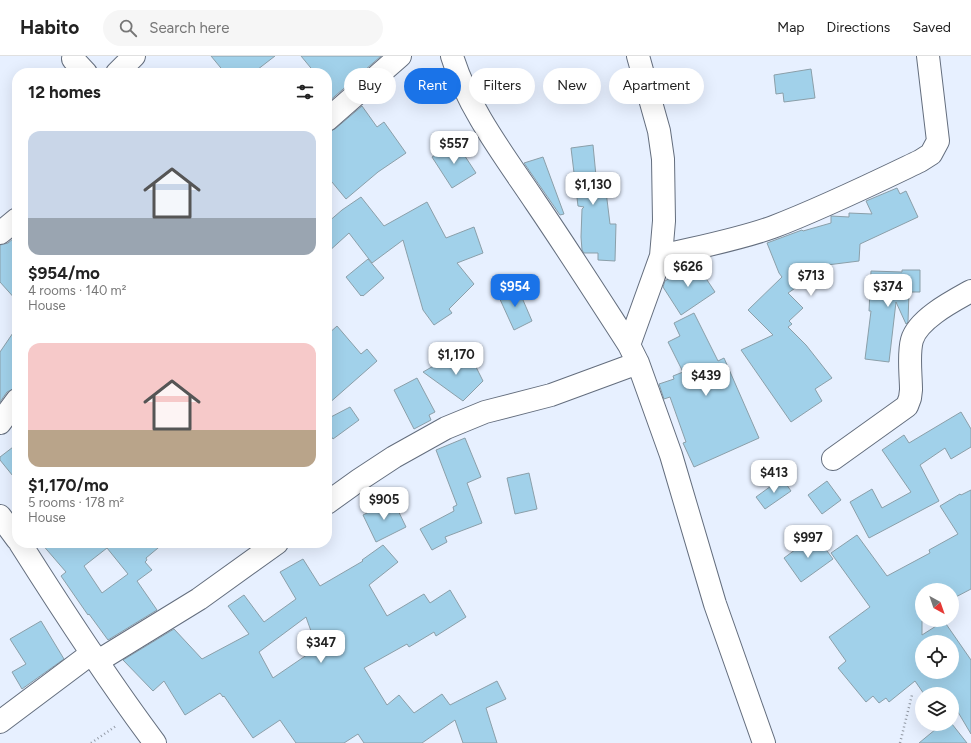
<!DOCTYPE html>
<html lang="en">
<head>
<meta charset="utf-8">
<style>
	body { margin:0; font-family:Figtree,sans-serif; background:#f6f6f6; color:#222; height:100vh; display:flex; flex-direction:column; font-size:15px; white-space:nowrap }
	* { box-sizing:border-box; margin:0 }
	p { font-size:13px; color:#767676 }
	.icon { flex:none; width:22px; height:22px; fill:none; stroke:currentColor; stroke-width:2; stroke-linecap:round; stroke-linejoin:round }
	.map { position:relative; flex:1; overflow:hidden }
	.sheet { position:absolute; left:12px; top:12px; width:320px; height:480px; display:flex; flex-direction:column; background:#fff; border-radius:16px; box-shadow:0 4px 16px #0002 }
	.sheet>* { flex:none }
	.guide { position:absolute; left:344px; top:12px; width:380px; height:36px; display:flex; gap:8px }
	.needle { width:26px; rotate:140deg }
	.tools { position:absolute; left:915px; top:527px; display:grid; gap:8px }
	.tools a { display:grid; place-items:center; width:44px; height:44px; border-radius:50%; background:#fff; box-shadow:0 4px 16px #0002; font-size:20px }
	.price { position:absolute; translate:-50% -34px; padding:0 9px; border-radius:8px; background:#fff; color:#222; font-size:13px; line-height:26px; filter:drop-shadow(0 1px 2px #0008) }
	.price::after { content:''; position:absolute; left:50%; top:24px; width:12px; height:9px; margin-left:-6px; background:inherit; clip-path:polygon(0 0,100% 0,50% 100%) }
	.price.current { background:#1a73e8; color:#fff }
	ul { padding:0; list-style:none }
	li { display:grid; align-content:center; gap:8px; height:212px; padding:0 16px }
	li span { display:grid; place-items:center; height:124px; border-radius:12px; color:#555 }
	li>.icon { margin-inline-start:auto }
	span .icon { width:72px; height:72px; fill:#fffc; stroke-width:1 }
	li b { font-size:17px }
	h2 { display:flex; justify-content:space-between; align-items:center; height:48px; padding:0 16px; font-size:17px }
	.chip { padding:0 14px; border-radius:18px; background:#fff; box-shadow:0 4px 16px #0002; font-size:14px; line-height:36px }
	.chip.current { background:#1a73e8; color:#fff }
	header { display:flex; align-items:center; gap:24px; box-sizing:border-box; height:56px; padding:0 20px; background:#fff; border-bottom:1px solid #e0e0e0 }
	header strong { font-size:19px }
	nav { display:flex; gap:22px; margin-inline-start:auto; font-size:14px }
	.search { width:280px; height:36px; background:#f6f6f6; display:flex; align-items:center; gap:10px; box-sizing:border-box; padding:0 14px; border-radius:22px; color:#767676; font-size:15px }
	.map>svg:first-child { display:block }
	.building { fill:#a1d1ea; stroke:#8b9fa9; fill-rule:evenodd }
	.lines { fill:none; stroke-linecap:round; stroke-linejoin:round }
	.minor-casing { stroke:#646e7e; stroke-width:24 }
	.path { stroke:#9299a4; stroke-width:2.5; stroke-dasharray:1 3; stroke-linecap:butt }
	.minor { stroke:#fff; stroke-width:22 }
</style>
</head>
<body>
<header>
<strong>Habito</strong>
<div class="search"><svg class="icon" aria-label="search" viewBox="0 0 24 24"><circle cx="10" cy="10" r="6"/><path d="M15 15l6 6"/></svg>Search here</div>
<nav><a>Map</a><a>Directions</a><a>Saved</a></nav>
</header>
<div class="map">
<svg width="971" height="687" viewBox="0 0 971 687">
	<rect width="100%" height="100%" fill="#e7f0ff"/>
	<path class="building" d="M211,0H275L253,17H225Z
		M301,0H381L327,47V17H315Z
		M811,13L815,42L784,46L783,37L776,38L774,19Z
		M362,50L377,71L384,66L406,97L378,116L346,143L327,120V76L335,73Z
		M455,85L476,117L452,132L432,101Z
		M593,89L596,120L604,119L610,168H616L615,205L598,204V197H584L582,194L581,181L582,153L584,151L578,150L571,92Z
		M543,101L564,158L560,159L524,107Z
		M897,132L900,138L906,135L918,161L860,188L859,205L803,212L810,222L788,237L803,252L789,265L792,268L788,271L806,289L832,322L815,333L822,345L791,366L741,294L773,279L748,254L782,221L779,217L767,187L802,174L803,175L831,167V160L849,161V157L872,158L866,145Z
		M361,141L384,170L427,146L446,182L474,171L483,197L457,207L474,228L449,253L452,257L434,269L423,254L403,184L372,207L349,177L327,197V167L342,154Z
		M14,182L17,186V245L0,226V189L8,187Z
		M368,203L384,222L363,240L362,239L361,240L346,221Z
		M695,206L715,236L681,259L663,231L665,225Z
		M902,214H920V236H909L908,266L906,268L896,246L889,306L865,303L871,255H869L871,215L902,216Z
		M517,230L532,265L514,274L498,239Z
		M694,257L718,305L724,302L759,382L694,411L683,387L686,386L670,341L664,343L659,328L674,323L673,320L683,316L668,286L680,280L674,267Z
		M337,270L361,298L367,293L377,305L327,349V279Z
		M17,271V329L15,332L7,336L0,346V296Z
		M458,296L462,305L472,303L483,325L463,345L423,316Z
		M417,322L435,356L429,359L431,364L414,373L394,334Z
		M350,351L359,364L333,383L327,374V363Z
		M961,356L971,373V391L951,403L945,392L920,409L939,445L869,482L850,446L872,433L882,452L911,436L882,394L904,379L909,387Z
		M465,382L481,421L467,427L482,467L445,481L447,486L432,494L420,473L454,455L453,451L457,449L436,394Z
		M17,388V425L0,404V401Z
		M529,417L537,453L515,458L507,422Z
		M782,422L791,435L765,453L756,441Z
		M827,425L841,444L822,458L808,439Z
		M971,434V533L952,543V534H922V579L944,565L971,604V678L952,646V638H924L915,625L889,646L886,642L879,647L873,640L866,646L838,612L846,605L829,581L870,551L831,497L857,479L887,520L930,497L929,494L958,478L940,450L960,438L961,439ZM922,586H952V616H922Z
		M393,444L406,471L376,486L363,459Z
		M815,479L833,503L801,526L784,502Z
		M41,487H164L146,502L147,504L145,506L152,514L137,525L157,554L108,584L89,558L88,559L61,520L66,516ZM107,492L128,518L102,537L84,510Z
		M383,489L398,506L369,529L387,560L424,538L430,547L450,534L466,561L436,580L434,576L409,591L407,588L364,612L387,649L399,639L414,657L442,638L450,649L497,625L506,643L486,652L497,687H463L455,664L422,687H364L358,678L344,687H296L280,664L253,682L224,640L223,641L220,637L185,659L164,625L153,635L123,604L174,573L202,603L249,578L228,550L244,539L264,566L296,543L280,516L303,503L320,530L363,505L362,504ZM306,561L317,592L273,622L259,596Z
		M41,565L64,603L22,633L12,616L26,608L10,583Z
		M942,668H952L967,687H919Z"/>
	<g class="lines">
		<g class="minor-casing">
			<path id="minor" d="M452,0C468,53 506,102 536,147C568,194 598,241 629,289L638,307L671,399L715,548L764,687
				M73,3L86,17
				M117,17L134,0
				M327,64L400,0
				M0,177L17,163
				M661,200C698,191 737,184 773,171C823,152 872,128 920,105L931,98L938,85L928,0
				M629,289L661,200L664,165L663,103L659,75L638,0
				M0,367L17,344
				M833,403L907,350L910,342L911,334C911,319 908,298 912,284C918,263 953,245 971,235
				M327,447L359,424L394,401L446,372L485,356L551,339L638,307
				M0,460L17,483
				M20,487C63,555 107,623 155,687
				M98,605L199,543L277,487
				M0,666L92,597"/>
		</g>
		<path class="path" d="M91,687L116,670
			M900,687L912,639"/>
		<use href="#minor" class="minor"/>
	</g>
</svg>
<div class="tools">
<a><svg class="needle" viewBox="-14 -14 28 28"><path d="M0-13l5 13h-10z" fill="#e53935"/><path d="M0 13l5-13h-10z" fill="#767676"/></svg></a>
<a><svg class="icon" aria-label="locate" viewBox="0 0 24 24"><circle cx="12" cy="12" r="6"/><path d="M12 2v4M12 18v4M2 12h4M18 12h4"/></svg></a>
<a><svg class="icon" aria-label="layers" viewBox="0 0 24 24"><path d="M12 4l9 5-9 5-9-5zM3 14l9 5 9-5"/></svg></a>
</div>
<b class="price" style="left:454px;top:109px">$557</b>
<b class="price" style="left:593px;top:150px">$1,130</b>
<b class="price" style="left:688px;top:232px">$626</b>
<b class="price" style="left:811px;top:241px">$713</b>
<b class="price current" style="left:515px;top:252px">$954</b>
<b class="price" style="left:888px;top:252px">$374</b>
<b class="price" style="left:456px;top:320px">$1,170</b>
<b class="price" style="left:706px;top:341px">$439</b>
<b class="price" style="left:774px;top:438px">$413</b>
<b class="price" style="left:384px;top:465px">$905</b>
<b class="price" style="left:808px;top:503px">$997</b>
<b class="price" style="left:321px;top:608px">$347</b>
<div class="guide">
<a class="chip">Buy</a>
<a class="chip current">Rent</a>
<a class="chip">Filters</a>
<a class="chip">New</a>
<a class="chip">Apartment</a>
</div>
<section class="sheet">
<h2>12 homes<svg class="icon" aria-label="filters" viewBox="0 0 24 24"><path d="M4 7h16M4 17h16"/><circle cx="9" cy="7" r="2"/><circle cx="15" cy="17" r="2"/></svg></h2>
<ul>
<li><span style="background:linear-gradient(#c9d6e8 70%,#9aa5b1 0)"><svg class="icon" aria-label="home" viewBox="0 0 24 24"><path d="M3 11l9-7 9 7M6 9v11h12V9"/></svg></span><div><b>$954/mo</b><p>4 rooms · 140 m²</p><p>House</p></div></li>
<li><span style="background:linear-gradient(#f6c9c9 70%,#b9a48a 0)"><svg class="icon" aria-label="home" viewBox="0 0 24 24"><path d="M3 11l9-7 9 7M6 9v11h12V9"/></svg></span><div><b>$1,170/mo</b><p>5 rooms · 178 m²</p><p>House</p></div></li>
</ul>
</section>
</div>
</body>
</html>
